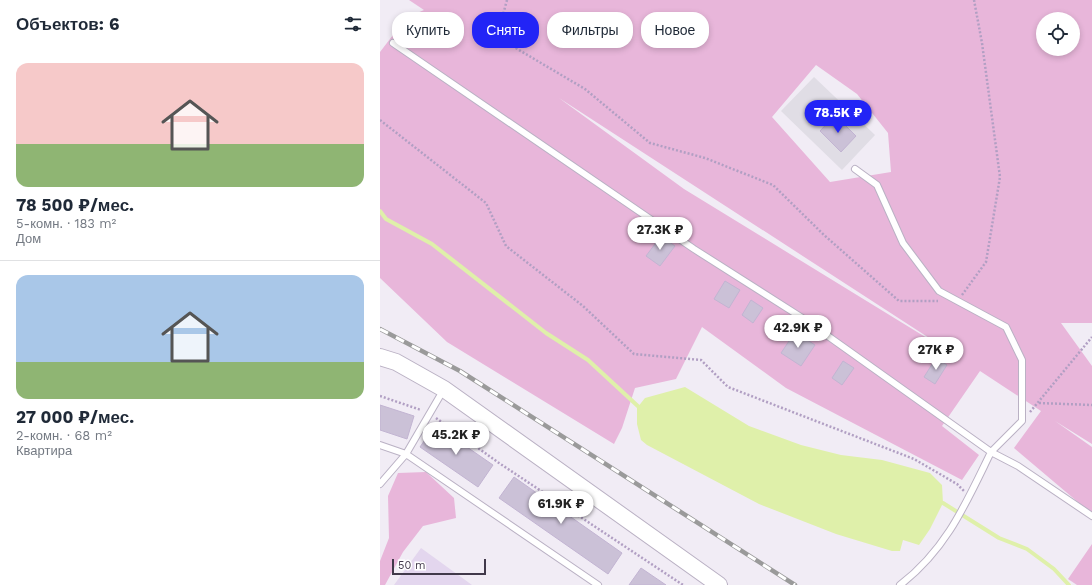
<!DOCTYPE html>
<html lang="ru">
<head>
<meta charset="utf-8">
<style>
	body { margin:0; font-family:"Work Sans",sans-serif; background:#f6f6f7; color:#1f2937; height:100vh; display:flex; flex-direction:column; font-size:15px; white-space:nowrap }
	* { box-sizing:border-box; margin:0 }
	p { font-size:13px; color:#747a83 }
	.icon { flex:none; width:22px; height:22px; fill:none; stroke:currentColor; stroke-width:2; stroke-linecap:round; stroke-linejoin:round }
	.map { position:relative; flex:1; overflow:hidden }
	.panel { display:flex; flex-direction:column; background:#fff; width:380px }
	.panel>* { flex:none }
	.guide { position:absolute; left:12px; top:12px; width:380px; height:36px; display:flex; gap:8px }
	.buttons { position:absolute; left:656px; top:12px; display:grid; gap:8px }
	.buttons a { display:grid; place-items:center; width:44px; height:44px; border-radius:50%; background:#fff; box-shadow:0 2px 6px #0003; font-size:20px }
	.scale { position:absolute; left:12px; bottom:10px; width:94px; box-sizing:border-box; padding-left:4px; border:2px solid #41394a; border-top:0; font-size:11px; line-height:14px; white-space:nowrap; color:#41394a; -webkit-text-stroke:3px #fff; paint-order:stroke }
	.price { position:absolute; translate:-50% -34px; padding:0 9px; border-radius:14px; background:#fff; color:#222; font-size:13px; line-height:26px; filter:drop-shadow(0 1px 2px #0008) }
	.price::after { content:''; position:absolute; left:50%; top:24px; width:12px; height:9px; margin-left:-6px; background:inherit; clip-path:polygon(0 0,100% 0,50% 100%) }
	.price.current { background:#2224f6; color:#fff }
	ul { padding:0; list-style:none }
	li { display:grid; align-content:center; gap:8px; height:212px; padding:0 16px }
	li+li { border-top:1px solid #e0e1e3 }
	li span { display:grid; place-items:center; height:124px; border-radius:12px; color:#555 }
	li>.icon { margin-inline-start:auto }
	span .icon { width:72px; height:72px; fill:#fffc; stroke-width:1 }
	li b { font-size:17px }
	h2 { display:flex; justify-content:space-between; align-items:center; height:48px; padding:0 16px; font-size:17px }
	.tag { padding:0 14px; border-radius:16px; background:#fff; box-shadow:0 2px 6px #0003; font-size:14px; line-height:36px }
	.tag.current { background:#2224f6; color:#fff }
	main { display:flex; flex:1; min-height:0 }
	.map>svg:first-child { display:block }
	.industrial { fill:#e0dde5 }
	.education { fill:#e3d6ee }
	.green { fill:#e8b6da; fill-rule:evenodd }
	.water { fill:#dff0aa }
	.lines { fill:none; stroke-linecap:round; stroke-linejoin:round }
	.stream { stroke:#dff0aa; stroke-width:4 }
	.building { fill:#cbc1d7; stroke:#c2b4d2 }
	.service-casing { stroke:#bab1c4; stroke-width:8 }
	.tertiary-casing { stroke:#bab1c4; stroke-width:18 }
	.path { stroke:#b19fc3; stroke-width:2.5; stroke-dasharray:2 2; stroke-linecap:butt }
	.service { stroke:#fff; stroke-width:6 }
	.tertiary { stroke:#fff; stroke-width:16 }
	.rail-casing { stroke:#9a9a9a; stroke-width:4.5 }
	.rail { stroke:#fff; stroke-width:3; stroke-dasharray:9; stroke-linecap:butt }
</style>
</head>
<body>
<main>
<section class="panel">
<h2>Объектов: 6<svg class="icon" aria-label="filters" viewBox="0 0 24 24"><path d="M4 7h16M4 17h16"/><circle cx="9" cy="7" r="2"/><circle cx="15" cy="17" r="2"/></svg></h2>
<ul>
<li><span style="background:linear-gradient(#f6c9c9 65%,#8fb573 0)"><svg class="icon" aria-label="home" viewBox="0 0 24 24"><path d="M3 11l9-7 9 7M6 9v11h12V9"/></svg></span><div><b>78 500 ₽/мес.</b><p>5-комн. · 183 m²</p><p>Дом</p></div></li>
<li><span style="background:linear-gradient(#a9c7e8 70%,#8fb573 0)"><svg class="icon" aria-label="home" viewBox="0 0 24 24"><path d="M3 11l9-7 9 7M6 9v11h12V9"/></svg></span><div><b>27 000 ₽/мес.</b><p>2-комн. · 68 m²</p><p>Квартира</p></div></li>
</ul>
</section>
<div class="map">
<svg width="712" height="585" viewBox="0 0 712 585">
	<rect width="100%" height="100%" fill="#f1ecf5"/>
	<path class="industrial" d="M434,77L495,135L462,170L401,111Z"/>
	<path class="education" d="M41,548L92,585H14Z"/>
	<path class="green" d="M29,0H712V323H681L712,366V444L675,421L712,447V514L634,448L661,411L600,371L562,426L599,455L582,480L406,388L322,327L296,379L255,388L242,428L234,444L67,342L0,278V52L26,18L44,10ZM663,19H693V49H663ZM436,65L477,94L508,133L511,172L450,182L392,117ZM179,98L560,345V346L304,189Z
		M46,472L74,498L76,518L43,526L23,552L5,585H0V561L9,538L8,496L18,473Z
		M712,544V585H697L688,579Z"/>
	<path class="water" d="M305,387L369,426L421,445L461,455L502,460L550,473L562,485L563,503L550,529L539,545L523,540L520,551H512L456,534L379,504L267,445L261,440L257,424V408L265,398Z"/>
	<g class="lines">
		<path class="stream" d="M0,211L6,219L52,244L166,333L208,360L261,409
			M559,503H563L619,538L647,549L674,569L689,585"/>
	</g>
	<path class="building" d="M455,115L476,136L461,152L440,131Z
		M281,236L295,246L280,266L266,256Z
		M345,281L360,290L349,308L334,299Z
		M371,300L383,308L373,323L362,315Z
		M395,317L406,324L397,339L386,332Z
		M415,332L435,345L421,366L401,353Z
		M556,358L567,365L555,384L544,377Z
		M463,361L474,368L462,385L452,378Z
		M0,405L34,416L27,439L0,430Z
		M55,425L113,465L98,487L40,447Z
		M134,477L242,553L228,574L119,498Z
		M261,568L286,585H249Z"/>
	<g class="lines">
		<g class="service-casing">
			<path id="service" d="M13,43L314,249L424,319L611,452L642,421V360L626,327L559,291L523,243L497,185L475,169
				M0,445L26,454L218,585
				M0,484L26,454L64,389
				M520,585C567,549 586,503 611,452L638,466L712,516"/>
		</g>
		<g class="tertiary-casing">
			<path id="tertiary" d="M0,357L16,362L64,389L339,585"/>
		</g>
		<path class="path" d="M127,0L117,37L205,89L270,143L325,158L393,185L444,235L519,301H558
			M0,120L106,203L126,246L203,306L254,354L321,360L348,387L534,459L577,484L584,491
			M582,295L606,262L620,177L602,43L594,0
			M0,396L41,410
			M659,403L712,405
			M650,412L712,337
			M56,418L119,463L303,585"/>
		<use href="#service" class="service"/>
		<use href="#tertiary" class="tertiary"/>
		<g class="rail-casing">
			<path id="rail" d="M0,329L80,371L415,585"/>
		</g>
		<use href="#rail" class="rail"/>
	</g>
</svg>
<div class="buttons">
<a><svg class="icon" aria-label="locate" viewBox="0 0 24 24"><circle cx="12" cy="12" r="6"/><path d="M12 2v4M12 18v4M2 12h4M18 12h4"/></svg></a>
</div>
<div class="scale">50 m</div>
<b class="price current" style="left:458px;top:134px">78.5K ₽</b>
<b class="price" style="left:280px;top:251px">27.3K ₽</b>
<b class="price" style="left:418px;top:349px">42.9K ₽</b>
<b class="price" style="left:556px;top:371px">27K ₽</b>
<b class="price" style="left:76px;top:456px">45.2K ₽</b>
<b class="price" style="left:181px;top:525px">61.9K ₽</b>
<div class="guide">
<a class="tag">Купить</a>
<a class="tag current">Снять</a>
<a class="tag">Фильтры</a>
<a class="tag">Новое</a>
</div>
</div>
</main>
</body>
</html>
